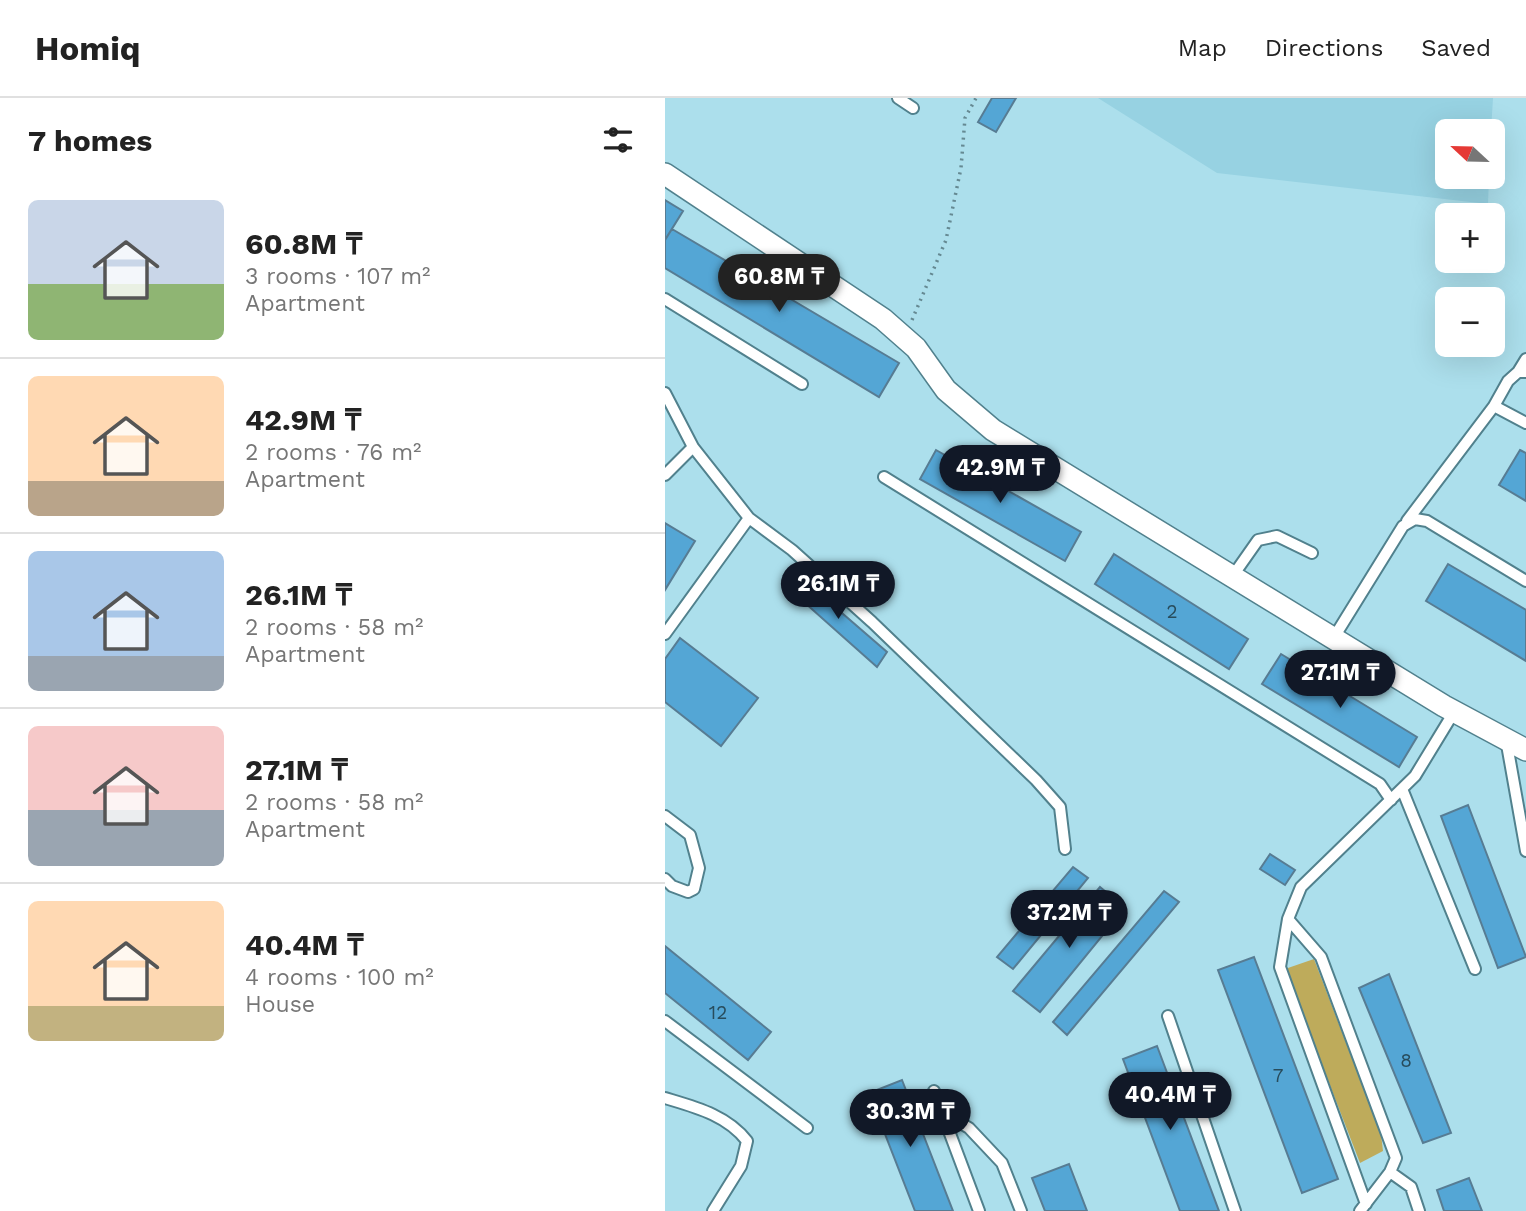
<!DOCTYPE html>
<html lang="en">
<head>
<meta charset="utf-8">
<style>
	body { margin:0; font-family:"Work Sans",sans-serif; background:#f2f2f2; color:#222; height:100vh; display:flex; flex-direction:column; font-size:26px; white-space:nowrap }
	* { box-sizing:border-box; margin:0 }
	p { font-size:23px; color:#767676 }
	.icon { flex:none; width:38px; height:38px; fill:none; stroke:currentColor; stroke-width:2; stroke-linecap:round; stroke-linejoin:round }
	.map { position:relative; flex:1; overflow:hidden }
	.panel { display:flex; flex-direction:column; background:#fff; width:665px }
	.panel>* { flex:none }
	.needle { width:46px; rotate:292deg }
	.fabs { position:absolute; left:770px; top:21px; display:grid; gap:14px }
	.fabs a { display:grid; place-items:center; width:70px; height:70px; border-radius:10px; background:#fff; box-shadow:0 7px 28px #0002; font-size:35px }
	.price { position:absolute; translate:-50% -60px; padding:0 16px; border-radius:24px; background:#111827; color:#fff; font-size:23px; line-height:46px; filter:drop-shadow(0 2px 4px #0008) }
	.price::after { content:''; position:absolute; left:50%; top:42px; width:21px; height:16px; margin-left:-10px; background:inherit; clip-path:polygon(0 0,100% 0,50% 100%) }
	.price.selected { background:#222; color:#fff }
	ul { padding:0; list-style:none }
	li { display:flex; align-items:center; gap:21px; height:175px; padding:0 28px }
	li+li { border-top:2px solid #e0e0e0 }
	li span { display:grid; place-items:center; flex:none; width:196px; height:140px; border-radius:10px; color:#555 }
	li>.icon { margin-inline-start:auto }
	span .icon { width:84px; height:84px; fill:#fffc; stroke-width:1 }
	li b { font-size:30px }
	h2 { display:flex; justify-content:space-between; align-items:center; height:84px; padding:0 28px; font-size:30px }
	header { display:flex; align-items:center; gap:42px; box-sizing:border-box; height:98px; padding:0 35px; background:#fff; border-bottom:2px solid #e0e0e0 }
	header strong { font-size:33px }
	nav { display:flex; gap:38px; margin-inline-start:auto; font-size:24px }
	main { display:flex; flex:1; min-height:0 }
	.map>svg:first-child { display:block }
	.built { fill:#97d2e2 }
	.green { fill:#beab5b }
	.building { fill:#54a6d5; stroke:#577c93; stroke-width:2 }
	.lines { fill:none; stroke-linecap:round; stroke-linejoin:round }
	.lane-casing { stroke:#51818d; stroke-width:14 }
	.street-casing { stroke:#51818d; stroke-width:24 }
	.path { stroke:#658992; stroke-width:3.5; stroke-dasharray:2 5; stroke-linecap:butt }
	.lane { stroke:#fff; stroke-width:10 }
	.street { stroke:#fff; stroke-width:21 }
	.labels { text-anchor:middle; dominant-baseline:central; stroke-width:5; stroke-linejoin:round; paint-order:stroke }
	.number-label { font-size:19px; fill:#284c5c }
</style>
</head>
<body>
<header>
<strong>Homiq</strong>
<nav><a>Map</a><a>Directions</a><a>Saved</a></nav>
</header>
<main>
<section class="panel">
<h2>7 homes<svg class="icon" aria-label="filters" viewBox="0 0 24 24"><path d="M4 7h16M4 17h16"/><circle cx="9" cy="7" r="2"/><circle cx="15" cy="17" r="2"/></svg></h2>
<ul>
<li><span style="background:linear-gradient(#c9d6e8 60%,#8fb573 0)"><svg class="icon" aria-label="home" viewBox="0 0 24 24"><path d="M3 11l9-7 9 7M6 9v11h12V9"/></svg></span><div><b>60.8M ₸</b><p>3 rooms · 107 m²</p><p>Apartment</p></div></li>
<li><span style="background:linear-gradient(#ffd9b3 75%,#b9a48a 0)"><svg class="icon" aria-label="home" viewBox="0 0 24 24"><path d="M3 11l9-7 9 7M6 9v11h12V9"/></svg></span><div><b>42.9M ₸</b><p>2 rooms · 76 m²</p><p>Apartment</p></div></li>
<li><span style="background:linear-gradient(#a9c7e8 75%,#9aa5b1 0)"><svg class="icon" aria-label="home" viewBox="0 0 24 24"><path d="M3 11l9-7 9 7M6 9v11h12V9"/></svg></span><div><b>26.1M ₸</b><p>2 rooms · 58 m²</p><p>Apartment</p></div></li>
<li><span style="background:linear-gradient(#f6c9c9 60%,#9aa5b1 0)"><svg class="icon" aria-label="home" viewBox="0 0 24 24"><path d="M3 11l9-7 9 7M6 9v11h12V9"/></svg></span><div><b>27.1M ₸</b><p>2 rooms · 58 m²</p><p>Apartment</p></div></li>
<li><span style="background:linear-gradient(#ffd9b3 75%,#c2b280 0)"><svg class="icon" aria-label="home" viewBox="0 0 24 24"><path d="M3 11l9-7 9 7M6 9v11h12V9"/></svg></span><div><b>40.4M ₸</b><p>4 rooms · 100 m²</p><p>House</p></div></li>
</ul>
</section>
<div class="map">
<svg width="861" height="1113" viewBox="0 0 861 1113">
	<rect width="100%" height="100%" fill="#acdfec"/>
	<path class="built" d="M433,0H828L826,33H782V79H824L823,106L552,75Z"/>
	<path class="green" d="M649,861L716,1036L718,1053L695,1065L620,871Z"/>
	<path class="building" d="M327,0H351L331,34L313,24Z
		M0,102L18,113L0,142Z
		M7,131L234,265L214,299L0,170V142Z
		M271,352L416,434L400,463L255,381Z
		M855,352L861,355V403L834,387Z
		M0,425L30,443L0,492Z
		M449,456L583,541L564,571L430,486Z
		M783,466L861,512V563L761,503Z
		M133,477L222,554L212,569L122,489Z
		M15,540L93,600L56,648L0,604V561Z
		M616,556L752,639L734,669L597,586Z
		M803,707L861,859L833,870L776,718Z
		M605,756L630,772L620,787L595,771Z
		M408,769L423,780L348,871L332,859Z
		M435,789L460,810L375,914L348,893Z
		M499,793L514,804L402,937L388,924Z
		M0,848L106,934L83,962L0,895Z
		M589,859L673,1081L637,1095L553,872Z
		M724,876L786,1035L758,1045L694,890Z
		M492,948L554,1113H515L458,961Z
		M237,982L288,1113H250L204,995Z
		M404,1066L422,1113H380L367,1080Z
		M804,1080L817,1113H779L772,1092Z"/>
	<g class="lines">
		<g class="lane-casing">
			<path id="lane" d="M233,0L248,10
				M0,201L137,286
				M853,274L861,261
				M0,295L28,349L84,420L127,452L207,524L371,682L395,709L400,751
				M829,308L843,283L853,274H861
				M0,377L28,349
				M219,379L715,686L726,702
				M742,423L829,308L861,325
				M567,479L593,442L612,438L647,455
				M0,536L84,420
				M668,541L738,428L750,421L762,423L861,483
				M841,641L861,753
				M737,691L810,871
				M0,718L25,737L34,770L29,791L23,794L7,788L0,781
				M623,821L615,869L701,1106
				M503,918L570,1113
				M0,923L142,1030
				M269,993L314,1113
				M0,1000C30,1009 62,1017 82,1043L76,1068L48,1113
				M277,1014L304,1030L337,1065L356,1113
				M725,1074L746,1089L754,1113
				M695,1113L725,1074L731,1060L656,859L623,821L636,789L750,678L789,614"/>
		</g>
		<g class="street-casing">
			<path id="street" d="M0,76L218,221L251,250L281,292L328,332L779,608L861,652"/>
		</g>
		<path class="path" d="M247,222L281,142L296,70L300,20L311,0"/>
		<use href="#lane" class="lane"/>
		<use href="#street" class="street"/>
	</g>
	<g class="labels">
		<g class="number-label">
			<text x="507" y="513">2</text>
			<text x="53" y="914">12</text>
			<text x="741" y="962">8</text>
			<text x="613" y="977">7</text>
		</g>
	</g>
</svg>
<div class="fabs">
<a><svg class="needle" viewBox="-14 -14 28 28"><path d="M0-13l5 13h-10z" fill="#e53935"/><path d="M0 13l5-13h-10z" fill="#767676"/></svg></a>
<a>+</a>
<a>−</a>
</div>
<b class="price selected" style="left:114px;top:216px">60.8M ₸</b>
<b class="price" style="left:335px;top:407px">42.9M ₸</b>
<b class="price" style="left:173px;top:523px">26.1M ₸</b>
<b class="price" style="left:675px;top:612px">27.1M ₸</b>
<b class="price" style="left:404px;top:852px">37.2M ₸</b>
<b class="price" style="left:505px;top:1034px">40.4M ₸</b>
<b class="price" style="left:245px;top:1051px">30.3M ₸</b>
</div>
</main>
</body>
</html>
